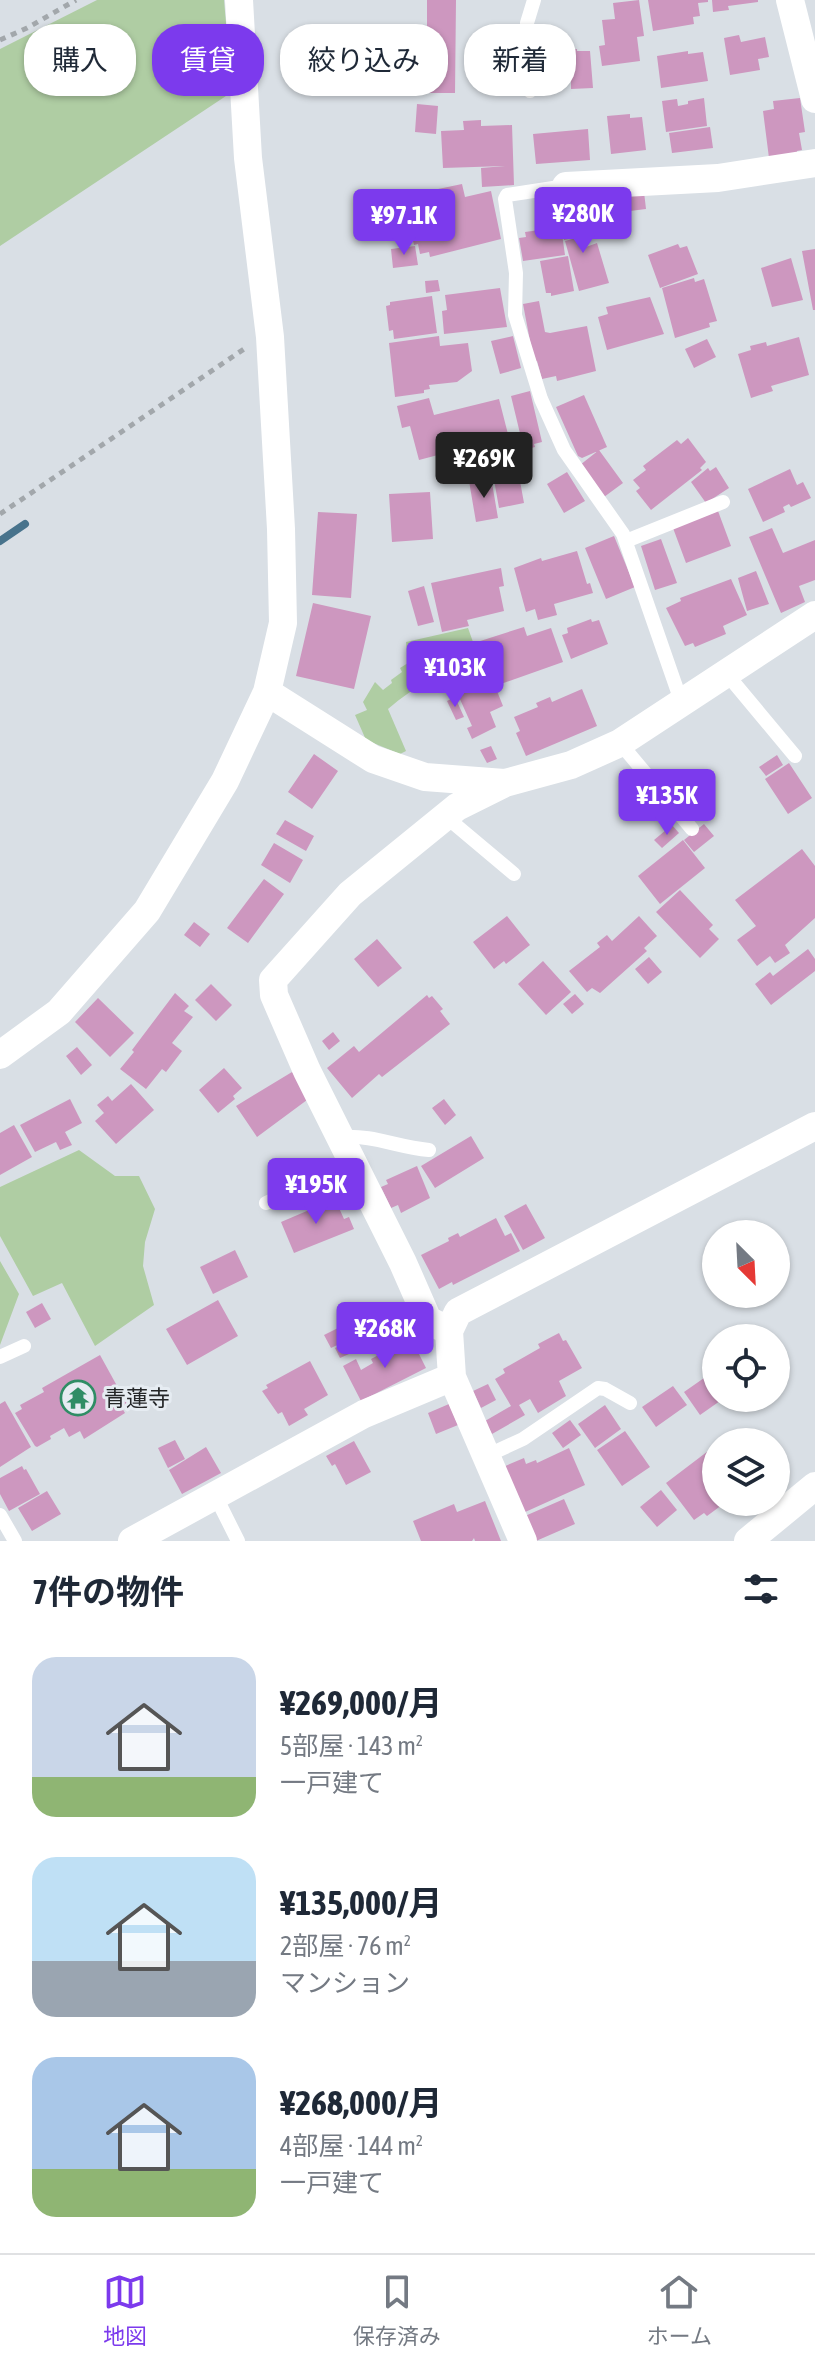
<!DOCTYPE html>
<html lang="ja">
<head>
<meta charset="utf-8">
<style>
	body { margin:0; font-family:"Asap Condensed","Noto Sans JP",sans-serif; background:#f2f2f3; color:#1f2937; height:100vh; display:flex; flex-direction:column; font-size:30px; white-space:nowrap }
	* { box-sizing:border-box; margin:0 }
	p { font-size:26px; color:#747a83 }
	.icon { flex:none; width:44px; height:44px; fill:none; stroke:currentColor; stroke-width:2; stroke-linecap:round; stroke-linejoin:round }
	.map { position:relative; height:1541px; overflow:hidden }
	.side { display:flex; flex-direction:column; background:#fff; flex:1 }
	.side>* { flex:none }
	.top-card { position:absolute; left:24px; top:24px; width:768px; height:72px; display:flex; gap:16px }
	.needle { width:52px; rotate:156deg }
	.fabs { position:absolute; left:702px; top:1220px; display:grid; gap:16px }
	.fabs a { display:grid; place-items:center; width:88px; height:88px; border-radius:50%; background:#fff; box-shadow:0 2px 6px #0004; font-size:40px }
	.price { position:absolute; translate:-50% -68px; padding:0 18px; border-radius:8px; background:#7c3aed; color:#fff; font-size:26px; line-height:52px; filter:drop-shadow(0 2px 4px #0008) }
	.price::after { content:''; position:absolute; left:50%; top:48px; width:24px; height:18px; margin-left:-12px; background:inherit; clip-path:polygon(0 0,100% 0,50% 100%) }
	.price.current { background:#222; color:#fff }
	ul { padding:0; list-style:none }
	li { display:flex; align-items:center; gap:24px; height:200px; padding:0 32px }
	li span { display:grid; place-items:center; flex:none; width:224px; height:160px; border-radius:24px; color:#555 }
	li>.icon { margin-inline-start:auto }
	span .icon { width:96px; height:96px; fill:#fffc; stroke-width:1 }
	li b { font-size:34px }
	h2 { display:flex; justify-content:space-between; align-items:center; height:96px; padding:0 32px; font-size:34px }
	.pill { padding:0 28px; border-radius:32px; background:#fff; box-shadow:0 2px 6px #0004; font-size:28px; line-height:72px }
	.pill.current { background:#7c3aed; color:#fff }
	.dock { display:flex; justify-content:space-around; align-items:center; height:112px; border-top:2px solid #e0e1e3; background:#fff; font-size:22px; color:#747a83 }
	.dock a { display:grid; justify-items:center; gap:4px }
	.dock .current { color:#7c3aed }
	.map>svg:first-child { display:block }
	.green { fill:#afcda3 }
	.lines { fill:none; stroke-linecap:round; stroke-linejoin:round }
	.stream { stroke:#48738c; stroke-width:8 }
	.building { fill:#cd97bf }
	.path { stroke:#a2a7ab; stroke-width:5; stroke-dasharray:6 6; stroke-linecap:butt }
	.service { stroke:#fff; stroke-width:14 }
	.minor { stroke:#fff; stroke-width:28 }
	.labels { text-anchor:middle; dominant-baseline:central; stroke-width:6; stroke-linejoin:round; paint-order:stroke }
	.poi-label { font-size:22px; fill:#242628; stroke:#e6ecf2; text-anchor:start }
</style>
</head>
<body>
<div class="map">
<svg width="815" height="1541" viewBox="0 0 815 1541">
	<rect width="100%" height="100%" fill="#d9dfe5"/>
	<path class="green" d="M97,0H224L232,92L0,246V49Z
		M468,628L478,656C446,671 415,685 388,709L406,751L400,754L366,740L355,715L367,710L363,702L375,682L383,690L392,683L391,680L402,672L400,668L408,663L406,642Z
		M79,1150L115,1176H139L155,1209L145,1242L143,1266L154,1305L95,1346L62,1283L33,1296L0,1236V1187Z
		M0,1261L19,1294L0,1345Z"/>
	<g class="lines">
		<path class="stream" d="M0,541L25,524"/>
	</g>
	<path class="building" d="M427,0H456L455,93H408L407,31H427Z
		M639,0L644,36L637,37L640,61L602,66L599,46L605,45L602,20L615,19L613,3Z
		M648,0H708V2L698,3L700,16L693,17L694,24L653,31Z
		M712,0H758V2L728,6L729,10L713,12Z
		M84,28L91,41L52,62L45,50Z
		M739,35L741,42L765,37L769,57L758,59L760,70L730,75L724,38Z
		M577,49V51H590L593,88L571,89V82H566L564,50Z
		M688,51V54L703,52L708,81L661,88L657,56Z
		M704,98L707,126L666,132L662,101L677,99L678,106L688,104V101Z
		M800,98L805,132L799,133L802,150L797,151V154L769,158L763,111L774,109L773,101Z
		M417,104L438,106L436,134L415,132Z
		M630,114V118L642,117L646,150L611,154L607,116Z
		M481,120V126L512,125L514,185L482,187L481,168L505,166L443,168L441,131L464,130L463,121Z
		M710,127L713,148L672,153L669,133Z
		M588,129L590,160L536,164L533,134Z
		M462,184L465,197L491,191L501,239L430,257L429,252L420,254L418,244L414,245L408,219L424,215L419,193Z
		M644,192L646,209L630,211L628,195Z
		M582,213L586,247L597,243L609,283L579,291L565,241L579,237L564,240L560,218Z
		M561,227L565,255L523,261L519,238L526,237L525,232Z
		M678,244L680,248L687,246L698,274L660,288L648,255Z
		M415,246L418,265L393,268L391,249Z
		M815,249V310H813L802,251Z
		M568,256L574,291L551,296V293H546L540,261Z
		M791,258L803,300L772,307L761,268Z
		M694,278L695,282L704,279L717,321L709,323L710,327L675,338L662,288Z
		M438,280L440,291L426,293L425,281Z
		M500,288L507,327L444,334L442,311L447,310L445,295Z
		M432,296L437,333L394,339L393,330L389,331L386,306L390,305V302Z
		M650,297L664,334L607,350L598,317L608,314L606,307Z
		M539,301L545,332L550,333L587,326L596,371L557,381L556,376L542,379L537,361L534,362L523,304Z
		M439,336L440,346L468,343L472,371L457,382L429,385L430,389L424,390V393L395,397L389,343Z
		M513,336L521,368L500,374L491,341Z
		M799,337L809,375L771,386L773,391L751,398L738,354L751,350L750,346L766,342L767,346Z
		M707,339L716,357L694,368L685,349Z
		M530,391L542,442L534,444L535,447L524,450L511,396Z
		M584,395L607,447L582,458L578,456L556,407Z
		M429,398L434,415L499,399L510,442L498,445L501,454L456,465L453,451L419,460L410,426L402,428L397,406Z
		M688,438L706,462L700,468L702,470L651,510L636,491L640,488L633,480L646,470L643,466L677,440L681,444Z
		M599,450L623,483L604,497L580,465Z
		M716,467L729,488L706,503L691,482L708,468L710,471Z
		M790,469L797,485L803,482L811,498L791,507L789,504L783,507L785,512L763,522L748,489Z
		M518,470L524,503L499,508L493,474Z
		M567,472L585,501L564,513L547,484Z
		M491,477L498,518L476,522L469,481Z
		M430,492L433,539L392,542L389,494Z
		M718,511L731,546L686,563L673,528Z
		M318,512L357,514L351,598L312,595Z
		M772,528L783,553L815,540V580L799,586L805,602L781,613L749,537Z
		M614,536L635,587L606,599L585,548Z
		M661,539L677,583L655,590L641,546Z
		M577,551L587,584L590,583L593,593L554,604L557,615L538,620L535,609L526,612L514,568L541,558L542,561Z
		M501,568L504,586L499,587L504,611L467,620L469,626L442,632L431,583Z
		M756,571L769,604L747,611L738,578Z
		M731,579L747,615L723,626L726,634L695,647L693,643L685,646L666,608L681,601L680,598Z
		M424,586L434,622L418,626L408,591Z
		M313,603L371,616L354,689L296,676Z
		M591,619L592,622L599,620L608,644L571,659L562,635L568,633L567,628Z
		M524,627L527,636L551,628L563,662L495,686L503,706L490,712L496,727L472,739L467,728L472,726L450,677L482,664L474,643Z
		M582,689L597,726L526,756L516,733L520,731L514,717L538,707L536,703L550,697L552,702Z
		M455,697L464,717L456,720L447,701Z
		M491,746L497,759L487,763L480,750Z
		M314,754L338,771L312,809L288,792Z
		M777,755L783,765L766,776L759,767Z
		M789,763L812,798L788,814L765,779Z
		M285,820L314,836L306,851L276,834Z
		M704,824L714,836L694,852L684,840Z
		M672,825L679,833L662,848L654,840Z
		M683,840L705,868L660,904L638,876Z
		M274,843L303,860L290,883L261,865Z
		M802,849L815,866V918L785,945L790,953L775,963L770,956L757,966L737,940L756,926L735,900Z
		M264,879L284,894L248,943L227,928Z
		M680,890L713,925L709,929L719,939L700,958L656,912Z
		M507,916L530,945L506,964L504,961L494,969L473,942Z
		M639,916L657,936L644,948L647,951L600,993L592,988L587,992L569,971L600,947L597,943L607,935L612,941Z
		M194,922L210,934L200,947L184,935Z
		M377,939L402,968L378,987L354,959Z
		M808,949L815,959V971L771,1005L755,984L770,972L773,976Z
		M649,957L662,972L648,984L635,969Z
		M543,961L571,992L546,1015L518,984Z
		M211,984L232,1005L216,1021L195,1000Z
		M175,993L189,1006L184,1011L193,1017L172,1043L182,1051L166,1072L162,1069L146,1089L120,1069L134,1052L132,1050Z
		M575,994L584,1004L572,1014L563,1004Z
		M427,995L429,998L432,996L443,1009L440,1011L450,1024L382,1077L379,1074L352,1098L327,1068L354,1046L359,1052Z
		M98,998L134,1033L110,1057L75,1022Z
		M333,1032L340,1041L329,1050L322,1041Z
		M77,1047L92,1065L81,1075L66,1056Z
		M224,1068L242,1088L233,1096L235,1099L218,1113L199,1090Z
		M292,1072L307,1095V1100L257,1137L236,1106Z
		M131,1084L154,1110L116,1144L95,1121L104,1113L97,1105L108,1096L112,1101Z
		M70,1099L82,1123L65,1132L72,1145L60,1150L56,1142L35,1152L20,1125Z
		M444,1099L456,1115L445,1125L432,1108Z
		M14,1125L32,1157L0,1175V1133Z
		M471,1136L484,1158L435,1188L421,1166Z
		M417,1166L430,1198L401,1213L398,1205L391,1208L381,1187L388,1184L386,1180Z
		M335,1199L344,1219L349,1217L354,1229L294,1253L281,1222Z
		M526,1204L545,1238L523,1250L504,1216Z
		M496,1218L505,1236L511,1233L520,1251L453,1285L452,1282L439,1289L421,1255L449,1241L448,1238L458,1233L460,1237Z
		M235,1250L248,1277L213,1294L200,1267Z
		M218,1300L238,1336L187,1365L166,1329Z
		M42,1303L51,1319L35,1328L26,1312Z
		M346,1324L352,1338L331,1348L324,1335Z
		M559,1333L563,1341L566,1340L582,1368L559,1381L566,1396L538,1413L530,1399L519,1405L525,1415L492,1434L485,1421L511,1406L495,1379L505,1373L503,1369L540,1348L538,1344Z
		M411,1338L426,1368L361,1401L343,1366L356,1359L361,1370L373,1363L371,1359Z
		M354,1339L358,1350L340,1358L335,1348Z
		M100,1355L127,1404L122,1408L125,1413L84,1439L80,1431L69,1437L64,1428L50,1436L51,1439L37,1447L35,1446L15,1413L22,1409L20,1405L44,1392L42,1388Z
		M310,1361L328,1395L304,1409L308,1415L289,1426L282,1412L278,1414L262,1391L268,1388L266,1385Z
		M704,1378L720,1401L700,1415L684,1392Z
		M488,1384L496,1400L481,1408L473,1391Z
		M673,1386L687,1405L656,1427L642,1407Z
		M5,1401L31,1447L0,1467V1404Z
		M449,1404L458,1425L436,1434L428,1413Z
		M605,1405L621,1429L595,1448L578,1424Z
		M570,1420L581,1435L563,1448L552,1433Z
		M625,1431L650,1467L622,1486L597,1450Z
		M175,1440L185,1459L168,1468L158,1448Z
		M354,1441L371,1472L346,1485L335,1464L332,1466L326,1456Z
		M716,1445V1502H726L707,1516L704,1513L694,1520L666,1483Z
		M206,1447L221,1473L182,1494L169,1470Z
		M569,1448L585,1485L523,1513L503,1467L524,1458L526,1464L536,1460L537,1463Z
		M22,1466L24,1470L26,1469L40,1494L9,1511L0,1494V1478Z
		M661,1490L677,1510L657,1527L640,1507Z
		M47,1491L61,1514L32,1531L18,1508Z
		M564,1499L575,1524L536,1541L525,1516Z
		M485,1501L501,1541H475L474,1538L472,1541H421L413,1521L454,1504L457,1512Z"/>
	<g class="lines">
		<path class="path" d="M0,40L27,28L76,0
			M0,514L247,347"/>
		<path class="service" d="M530,91L527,23L534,0
			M566,186L507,195L505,199L516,273L515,315L541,399L564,450L623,534L681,701
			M626,541L723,502
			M725,672L795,756
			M620,743L692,829
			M445,816L514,874
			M341,1137C375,1135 396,1147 429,1150
			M266,1203L354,1162
			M0,1357L24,1346
			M486,1456L523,1439L598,1388L605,1389L630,1403
			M215,1495L238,1541
			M0,1515L15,1541"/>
		<path class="minor" d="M790,0L815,99
			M566,186L718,178L815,163
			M267,692L373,759L425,777L504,783
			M0,1055L59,1012L147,911L225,781L267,692L283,623L281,529L270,337L248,158L239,0
			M449,1331L428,1320L403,1263L307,1071L274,995L273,980L350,894L457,807L505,783L571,765L620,743L815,615
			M132,1541L364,1414L452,1377
			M523,1541L452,1377L449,1331L458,1312L815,1126
			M748,1541L815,1486"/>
	</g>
	<defs>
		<g id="temple-ring" transform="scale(1.8)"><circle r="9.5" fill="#e6ecf2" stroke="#2f8d65" stroke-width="1.5"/><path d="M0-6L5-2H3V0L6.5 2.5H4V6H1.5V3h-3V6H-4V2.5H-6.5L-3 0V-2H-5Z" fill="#2f8d65"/></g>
	</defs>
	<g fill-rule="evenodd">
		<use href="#temple-ring" x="78" y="1398"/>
	</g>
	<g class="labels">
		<g class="poi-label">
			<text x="104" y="1398">青蓮寺</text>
		</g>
	</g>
</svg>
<div class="fabs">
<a><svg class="needle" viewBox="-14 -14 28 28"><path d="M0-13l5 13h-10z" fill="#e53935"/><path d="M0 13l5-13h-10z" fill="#747a83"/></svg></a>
<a><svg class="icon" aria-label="locate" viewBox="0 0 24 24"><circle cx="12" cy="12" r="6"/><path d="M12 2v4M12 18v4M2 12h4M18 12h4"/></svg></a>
<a><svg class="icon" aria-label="layers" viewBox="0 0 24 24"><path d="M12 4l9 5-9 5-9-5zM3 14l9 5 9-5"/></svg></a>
</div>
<b class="price" style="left:583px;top:255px">¥280K</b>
<b class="price" style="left:404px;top:257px">¥97.1K</b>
<b class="price current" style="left:484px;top:500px">¥269K</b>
<b class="price" style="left:455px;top:709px">¥103K</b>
<b class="price" style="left:667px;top:837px">¥135K</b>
<b class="price" style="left:316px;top:1226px">¥195K</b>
<b class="price" style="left:385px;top:1370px">¥268K</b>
<div class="top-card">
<a class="pill">購入</a>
<a class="pill current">賃貸</a>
<a class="pill">絞り込み</a>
<a class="pill">新着</a>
</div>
</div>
<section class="side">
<h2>7件の物件<svg class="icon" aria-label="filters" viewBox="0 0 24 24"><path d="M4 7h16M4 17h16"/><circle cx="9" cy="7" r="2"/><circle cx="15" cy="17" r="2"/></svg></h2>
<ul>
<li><span style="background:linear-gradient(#c9d6e8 75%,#8fb573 0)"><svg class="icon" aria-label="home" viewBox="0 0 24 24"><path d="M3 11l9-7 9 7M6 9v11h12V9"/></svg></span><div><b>¥269,000/月</b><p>5部屋 · 143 m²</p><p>一戸建て</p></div></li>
<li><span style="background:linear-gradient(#bfe0f5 65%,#9aa5b1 0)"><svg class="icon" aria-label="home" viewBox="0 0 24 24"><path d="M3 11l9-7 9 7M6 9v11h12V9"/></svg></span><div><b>¥135,000/月</b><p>2部屋 · 76 m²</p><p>マンション</p></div></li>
<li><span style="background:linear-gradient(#a9c7e8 70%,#8fb573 0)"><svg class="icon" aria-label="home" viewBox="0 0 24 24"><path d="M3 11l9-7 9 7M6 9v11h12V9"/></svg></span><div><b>¥268,000/月</b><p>4部屋 · 144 m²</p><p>一戸建て</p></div></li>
</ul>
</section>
<nav class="dock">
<a class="current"><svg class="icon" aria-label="map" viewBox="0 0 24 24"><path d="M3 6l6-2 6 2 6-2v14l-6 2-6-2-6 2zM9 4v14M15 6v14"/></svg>地図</a>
<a><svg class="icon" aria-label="saved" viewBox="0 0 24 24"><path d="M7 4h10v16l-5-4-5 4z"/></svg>保存済み</a>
<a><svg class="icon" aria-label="home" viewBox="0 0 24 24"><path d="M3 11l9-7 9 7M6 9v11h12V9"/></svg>ホーム</a>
</nav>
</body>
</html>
